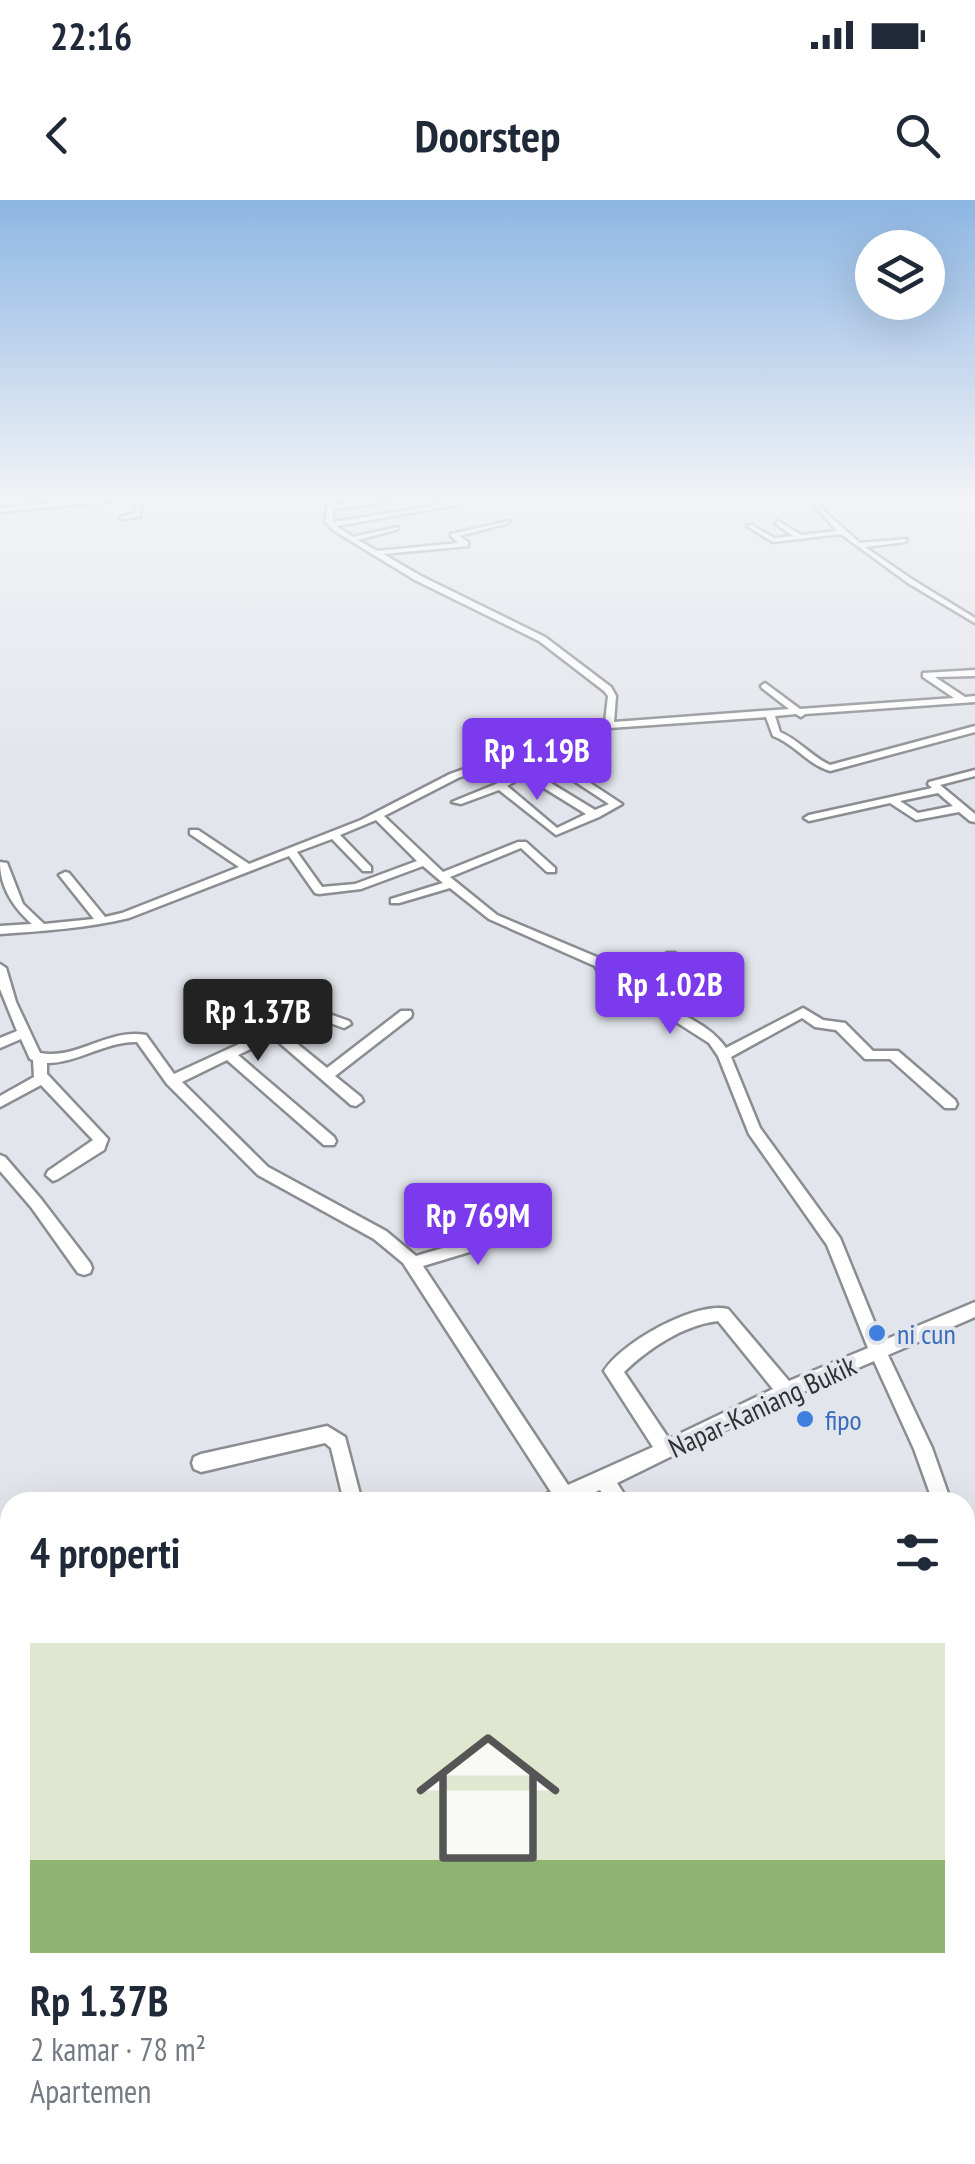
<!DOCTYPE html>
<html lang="id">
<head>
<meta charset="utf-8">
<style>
	body { margin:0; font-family:"PT Sans Narrow",sans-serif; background:#f2f2f3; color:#1f2937; height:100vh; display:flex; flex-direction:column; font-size:38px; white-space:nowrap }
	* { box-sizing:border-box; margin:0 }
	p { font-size:32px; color:#747a83 }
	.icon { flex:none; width:55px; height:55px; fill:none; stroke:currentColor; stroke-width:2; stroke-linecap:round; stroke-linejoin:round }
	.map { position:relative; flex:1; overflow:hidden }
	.sheet { position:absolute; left:0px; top:1292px; width:975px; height:672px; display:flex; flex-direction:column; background:#fff; border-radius:30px 30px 0 0; box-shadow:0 10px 40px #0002 }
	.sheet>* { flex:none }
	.fabs { position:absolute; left:855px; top:30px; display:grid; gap:20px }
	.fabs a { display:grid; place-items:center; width:90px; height:90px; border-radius:50%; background:#fff; box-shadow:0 10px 40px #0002; font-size:50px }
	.price { position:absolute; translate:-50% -85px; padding:0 22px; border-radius:10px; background:#7c3aed; color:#fff; font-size:32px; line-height:65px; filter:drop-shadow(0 2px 5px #0008) }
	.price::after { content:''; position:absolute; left:50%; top:60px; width:30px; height:22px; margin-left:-15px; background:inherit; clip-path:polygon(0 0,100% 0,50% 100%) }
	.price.selected { background:#222; color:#fff }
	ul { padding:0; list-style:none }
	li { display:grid; align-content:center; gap:20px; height:530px; padding:0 30px }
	li span { display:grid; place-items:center; height:310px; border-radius:0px; color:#555 }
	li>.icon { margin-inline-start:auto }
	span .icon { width:180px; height:180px; fill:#fffc; stroke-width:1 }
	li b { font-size:42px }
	h2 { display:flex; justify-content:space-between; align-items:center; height:120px; padding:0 30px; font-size:42px }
	.status { display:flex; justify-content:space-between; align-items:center; height:70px; padding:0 50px; background:#fff; direction:ltr }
	.status svg { height:28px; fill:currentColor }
	header { display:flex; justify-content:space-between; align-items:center; height:130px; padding:0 30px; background:#fff; font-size:45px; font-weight:700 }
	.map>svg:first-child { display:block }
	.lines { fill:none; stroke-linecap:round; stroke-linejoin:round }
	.minor-casing { stroke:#8a8d91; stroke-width:5 }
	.minor { fill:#fff; fill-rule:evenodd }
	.shop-dot { fill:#3f7fe0; stroke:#e2e5eb; stroke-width:4 }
	.labels { text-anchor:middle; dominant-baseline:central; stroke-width:8; stroke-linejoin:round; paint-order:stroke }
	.shop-label { font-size:28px; fill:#366cbe; stroke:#e2e5eb; text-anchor:start }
	.street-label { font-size:28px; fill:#303133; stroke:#e2e5eb }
</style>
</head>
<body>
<div class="status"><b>22:16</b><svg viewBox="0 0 49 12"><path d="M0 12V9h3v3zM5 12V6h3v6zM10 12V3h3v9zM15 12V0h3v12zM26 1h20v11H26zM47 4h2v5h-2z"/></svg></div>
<header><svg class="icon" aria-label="back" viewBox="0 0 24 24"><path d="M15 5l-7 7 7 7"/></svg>Doorstep<svg class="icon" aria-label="search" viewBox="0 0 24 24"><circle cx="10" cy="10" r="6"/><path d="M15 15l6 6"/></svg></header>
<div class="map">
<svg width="975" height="1964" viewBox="0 0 975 1964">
	<rect width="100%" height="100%" fill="#e2e5eb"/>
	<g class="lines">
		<g class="minor-casing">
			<path id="minor" d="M117,297L142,298L140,316L123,319L120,317L135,313L137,300L132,299L0,312V308Z
				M329,297H335L334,305L388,299V297H394L395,301L333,309V322L448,304L441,297H447L456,305L336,326L353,337L398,327V329L358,340L377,351L459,343L451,336V334L509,321V323L459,336L468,342V346L383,354L421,376L545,437L611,487L616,496L614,522L789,509L762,488L761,486L765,483L800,509L954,498L923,477V473L975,470V476L935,477L965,497L975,496V502L805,514L801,517L796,514L775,516L780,532C799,540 812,557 830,565L975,526V532L830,571C807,564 795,544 773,536L766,517L595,529L458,578L384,616L443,672L518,642H526L555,668V672H547L521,648L450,677L497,715L604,760L620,788L637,795L667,753H675L677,756L647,800C675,811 709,823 726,848L803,808L823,820L845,823L873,851H898L955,900L957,904L955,908H945L890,859H865L836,830L815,827L802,818L731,857L760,928L840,1038L882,1141L975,1102V1117L888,1155L932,1248L951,1302H933L914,1249L874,1161L796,1195L617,1283L629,1302H609L600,1290L571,1302H540L542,1296L551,1292L403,1063L374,1039L258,975L167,884L137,842C106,841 78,863 47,863V874L108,939L104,950L58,979L53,981L46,975L48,971L93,940L41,885L0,907V896L34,877L33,860L30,859L21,839L0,848V838L17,831L0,789V764L6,768L16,802L40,853C77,860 108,828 146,835L174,874L315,809L349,821L351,824L344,828L316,818L284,833L327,868L401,811H411L412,814L411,817L335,876L361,897L363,901L356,906L351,905L274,838L238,855L334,937L336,941L334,945H324L227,860L182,882L268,967L386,1031L416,1056L530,1022L536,1024L538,1028L536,1032L423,1066L568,1285L653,1247L604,1171C621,1143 695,1101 728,1109L789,1181L868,1148L827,1045L749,934L718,856L709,843L673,820L611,794L595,766L489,719L450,688L399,703H391V699L443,683L423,666L361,689L319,694L315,693L289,656L129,718C87,728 44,731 0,734V726L32,724C14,708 0,688 0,662L7,663L23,704L44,724L94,719L59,675L65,672L69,673L105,717L122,713L239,667L190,634V630H198L249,664L361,620L450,574L591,524L605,522L608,496L604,491L539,441L415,380L333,330L325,321ZM376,620L417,661L355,684L322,687L297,652L332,639L363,671H371V667L340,635ZM718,1121L773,1189L669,1239L624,1172C648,1149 683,1125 718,1121Z
				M807,297H813L825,312L860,343L907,339L905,342L865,347L913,380L975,418V423L908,383L841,334L773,342L747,326L752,325L774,338L793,336L776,324L778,321L801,335L837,331Z
				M544,560L547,561V565L530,572L507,586L557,628L586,614L531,580V576L542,578L561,569H569L622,604L599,617L556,635L499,590L461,604L452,602L496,584L519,569ZM565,575L609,604L595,610L549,582Z
				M975,570V576L940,585L975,614V622L970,621L959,612L916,620L890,603L809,621L804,618L809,615L932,588L928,584L929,582ZM938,593L953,606L918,613L900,601Z
				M0,955L5,957L41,999L90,1063L92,1068L90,1073L84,1075L78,1073L31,1007L0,971Z
				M327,1226L345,1237L362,1302H344L331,1248L325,1243L201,1272L194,1269L192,1263L194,1257L201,1254Z
				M965,1386L972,1389L975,1396V1507L967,1504L965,1498Z
				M10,1480V1502L0,1505V1483Z
				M5,1649L10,1651V1671L0,1675V1651Z"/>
		</g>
		<use href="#minor" class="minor"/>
	</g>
	<linearGradient id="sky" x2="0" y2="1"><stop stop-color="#8db6e4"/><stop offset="0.52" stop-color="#f2f3f6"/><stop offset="1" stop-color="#f2f3f6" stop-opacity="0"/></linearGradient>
	<rect width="975" height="572" fill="url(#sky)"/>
	<g class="shop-dot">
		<circle cx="877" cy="1133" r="10"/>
		<circle cx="805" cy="1219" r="10"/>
	</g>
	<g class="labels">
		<g class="shop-label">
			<text x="897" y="1133">ni cun</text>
			<text x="825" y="1219">fipo</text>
		</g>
		<g class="street-label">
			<text transform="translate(762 1206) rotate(-25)">Napar-Kaniang Bukik</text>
		</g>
	</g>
</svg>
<div class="fabs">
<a><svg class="icon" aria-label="layers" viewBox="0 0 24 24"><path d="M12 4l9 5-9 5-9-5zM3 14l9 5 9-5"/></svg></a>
</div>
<b class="price" style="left:537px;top:603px">Rp 1.19B</b>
<b class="price" style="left:670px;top:837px">Rp 1.02B</b>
<b class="price selected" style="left:258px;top:864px">Rp 1.37B</b>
<b class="price" style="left:478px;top:1068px">Rp 769M</b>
<section class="sheet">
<h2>4 properti<svg class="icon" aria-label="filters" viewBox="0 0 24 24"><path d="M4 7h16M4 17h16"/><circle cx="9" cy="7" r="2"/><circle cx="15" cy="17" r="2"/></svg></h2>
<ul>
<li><span style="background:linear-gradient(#dfe7d0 70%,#8fb573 0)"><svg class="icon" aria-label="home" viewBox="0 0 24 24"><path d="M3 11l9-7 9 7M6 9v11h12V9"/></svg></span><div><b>Rp 1.37B</b><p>2 kamar · 78 m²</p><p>Apartemen</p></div></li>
</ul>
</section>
</div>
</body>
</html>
